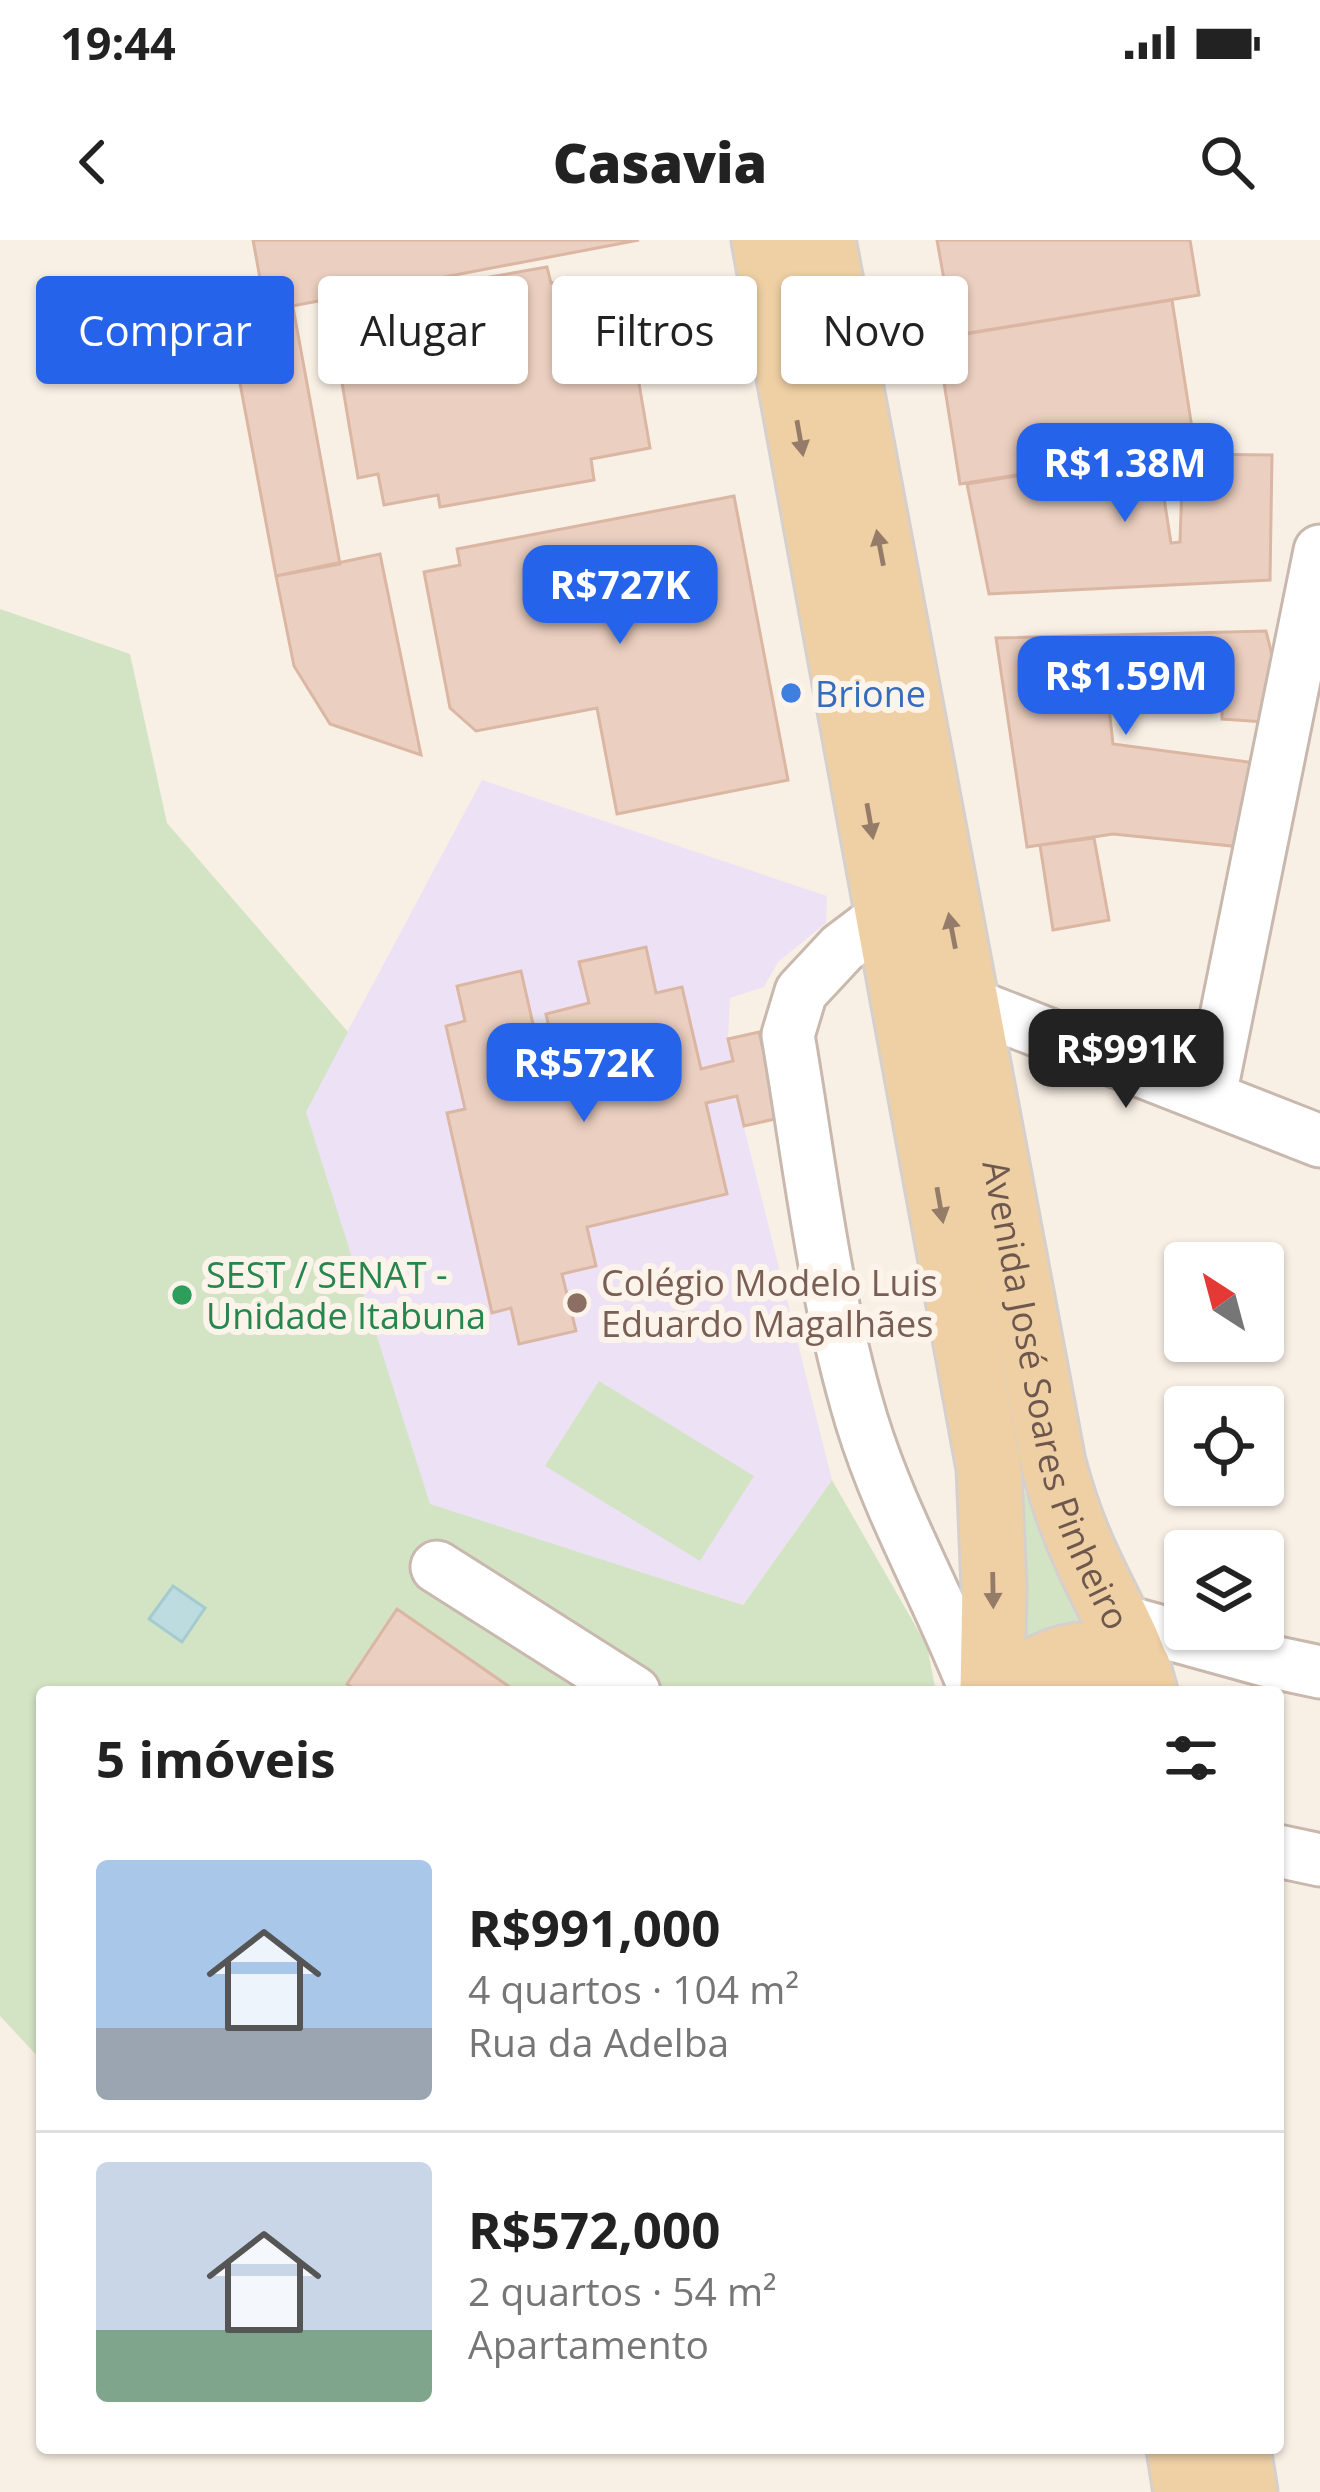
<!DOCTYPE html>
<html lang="pt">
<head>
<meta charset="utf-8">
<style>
	body { margin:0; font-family:"Open Sans",sans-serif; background:#f6f6f6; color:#222; height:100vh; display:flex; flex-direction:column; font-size:45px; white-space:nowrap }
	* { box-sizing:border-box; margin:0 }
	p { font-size:39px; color:#767676 }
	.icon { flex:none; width:66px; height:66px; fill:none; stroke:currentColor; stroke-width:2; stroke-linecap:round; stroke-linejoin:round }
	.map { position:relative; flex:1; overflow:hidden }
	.panel { position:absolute; left:36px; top:1446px; width:1248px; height:768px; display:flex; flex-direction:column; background:#fff; border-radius:12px; box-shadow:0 3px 9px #0004 }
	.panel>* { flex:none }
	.top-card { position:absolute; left:36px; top:36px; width:1248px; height:108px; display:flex; gap:24px }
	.needle { width:78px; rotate:324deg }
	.fabs { position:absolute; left:1164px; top:1002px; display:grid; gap:24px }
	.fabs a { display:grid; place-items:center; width:120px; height:120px; border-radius:12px; background:#fff; box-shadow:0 3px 9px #0004; font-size:60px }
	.price { position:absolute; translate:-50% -102px; padding:0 27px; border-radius:24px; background:#2563eb; color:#fff; font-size:39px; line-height:78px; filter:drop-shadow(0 3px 6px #0008) }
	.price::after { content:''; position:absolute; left:50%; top:72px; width:36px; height:27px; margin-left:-18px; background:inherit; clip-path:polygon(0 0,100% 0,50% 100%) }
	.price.current { background:#222; color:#fff }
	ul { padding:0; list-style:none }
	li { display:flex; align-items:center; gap:36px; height:300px; padding:0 60px }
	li+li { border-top:3px solid #e0e0e0 }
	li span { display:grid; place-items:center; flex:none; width:336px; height:240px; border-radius:12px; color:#555 }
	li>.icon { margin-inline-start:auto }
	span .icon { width:144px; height:144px; fill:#fffc; stroke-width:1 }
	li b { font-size:51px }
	h2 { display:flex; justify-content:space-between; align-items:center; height:144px; padding:0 60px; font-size:51px }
	.tag { padding:0 42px; border-radius:12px; background:#fff; box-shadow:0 3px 9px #0004; font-size:42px; line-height:108px }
	.tag.current { background:#2563eb; color:#fff }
	.status { display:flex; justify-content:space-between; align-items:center; height:84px; padding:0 60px; background:#fff; direction:ltr }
	.status svg { height:33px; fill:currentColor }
	header { display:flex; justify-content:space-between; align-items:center; height:156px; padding:0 60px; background:#fff; font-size:54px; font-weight:800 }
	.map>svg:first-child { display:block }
	.education { fill:#ede2f5 }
	.green { fill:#d3e4c5 }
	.water { fill:#bcdce0; stroke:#a4cbd0; stroke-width:3 }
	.building { fill:#ebcfc0; stroke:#dbb6a3; stroke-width:3 }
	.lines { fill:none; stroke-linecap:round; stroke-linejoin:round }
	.minor-casing { stroke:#c8b8ad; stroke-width:57 }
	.major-casing { stroke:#d6d0cd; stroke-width:69 }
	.minor { stroke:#fff; stroke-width:51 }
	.major { stroke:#efd0a5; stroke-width:63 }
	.oneway { fill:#957c68 }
	.shop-dot { fill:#3f7fe0; stroke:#fcf4ea; stroke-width:4.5 }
	.leisure-dot { fill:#2e9e5b; stroke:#fcf4ea; stroke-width:4.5 }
	.education-dot { fill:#8d6e63; stroke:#fcf4ea; stroke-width:4.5 }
	.labels { text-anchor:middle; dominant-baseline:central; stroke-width:12; stroke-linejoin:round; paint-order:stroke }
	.shop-label { font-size:36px; fill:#366cbe; stroke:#fcf4ea; text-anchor:start }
	.leisure-label { font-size:36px; fill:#27864d; stroke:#fcf4ea; text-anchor:start }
	.education-label { font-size:36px; fill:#785e54; stroke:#fcf4ea; text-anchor:start }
	.street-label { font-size:36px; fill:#6e584e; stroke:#fcf4ea }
</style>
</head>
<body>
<div class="status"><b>19:44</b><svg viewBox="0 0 49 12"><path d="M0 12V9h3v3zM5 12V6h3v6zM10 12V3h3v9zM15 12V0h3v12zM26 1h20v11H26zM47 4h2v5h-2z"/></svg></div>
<header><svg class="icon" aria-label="back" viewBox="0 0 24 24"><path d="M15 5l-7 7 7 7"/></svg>Casavia<svg class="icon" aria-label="search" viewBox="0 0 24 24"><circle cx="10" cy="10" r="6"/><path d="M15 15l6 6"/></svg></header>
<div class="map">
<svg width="1320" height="2252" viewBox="0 0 1320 2252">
	<rect width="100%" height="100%" fill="#f9f0e5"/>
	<path class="education" d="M482,540L827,656L826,683L778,722L764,747L730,758L728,798L759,792L779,878L744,887L832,1240L743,1365L430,1265L305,871Z"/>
	<path class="green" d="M0,369L130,414L167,583L348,792L306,872L430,1264L743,1365L832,1240L927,1406L936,1452H42L40,1819L0,1776Z
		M599,1141L754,1236L700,1321L545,1226Z
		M1018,1240L1108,1398L1015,1419Z"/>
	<path class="water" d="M173,1346L205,1368L182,1402L149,1379Z"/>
	<path class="building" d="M253,0H639L266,71Z
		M937,0H1190L1199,55L954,96Z
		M547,27L551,43L563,41L566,60L623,50L650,208L591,219L594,240L440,267L438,255L384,265L378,234L358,238L336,107L403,95L400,74L429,68L426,48Z
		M1172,60L1195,207L960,244L937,98Z
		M293,67L340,324L276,336L228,79Z
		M733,73L744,126L698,137L692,107L712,103L706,79Z
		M1157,213L1171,303L1180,302L1183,214L1272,215L1270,340L989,354L967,244Z
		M734,256L788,540L617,574L597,468L476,491L450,468L424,332L460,325L457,309Z
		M380,314L421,515L330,484L294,426L276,336Z
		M1266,391L1275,427L1264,482L1222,479V427L1105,431L1113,504L1256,523L1242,607L1113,594L1027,607L996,398Z
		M1094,598L1109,680L1053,690L1040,605Z
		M646,707L656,753L682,747L701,829L733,821L728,799L759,792L779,878L744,886L737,856L706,863L727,954L587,987L596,1026L562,1034L576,1091L519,1104L511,1068L492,1073L447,873L465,869L446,786L465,781L457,746L521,731L549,855L563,852L546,774L589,763L579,722Z
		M397,1369L517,1452H359L347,1444Z"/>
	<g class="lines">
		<g class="minor-casing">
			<path id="minor" d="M887,674L842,708L801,752L788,795C810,924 824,1057 862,1182C891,1276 941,1361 976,1452
				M965,762L1320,901
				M1210,856L1320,311
				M437,1327L634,1452
				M1119,1380L1264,1420L1320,1432
				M1278,1611L1320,1620"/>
		</g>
		<g class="major-casing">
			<g id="major">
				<path d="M764,0L989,1228L994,1347L992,1452"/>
				<path id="s1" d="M823,0L1053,1223C1062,1257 1073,1289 1088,1321C1109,1367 1132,1403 1145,1452"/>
				<path d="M1001,1452C1050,1419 1082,1400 1139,1429"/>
				<path d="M1179,2208L1186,2252"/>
				<path d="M1238,2208L1245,2252"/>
			</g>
		</g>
		<use href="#minor" class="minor"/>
		<use href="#major" class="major"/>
	</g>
	<defs><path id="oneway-solid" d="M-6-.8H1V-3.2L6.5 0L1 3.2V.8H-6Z" transform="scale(3)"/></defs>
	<g class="oneway">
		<use href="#oneway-solid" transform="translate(800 198) rotate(80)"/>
		<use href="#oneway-solid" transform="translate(880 308) rotate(-101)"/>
		<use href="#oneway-solid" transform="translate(870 581) rotate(80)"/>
		<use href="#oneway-solid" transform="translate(952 691) rotate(-101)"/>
		<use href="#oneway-solid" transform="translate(940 965) rotate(80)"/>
		<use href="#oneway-solid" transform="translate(993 1350) rotate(89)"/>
	</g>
	<circle class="shop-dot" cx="791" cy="453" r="12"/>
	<circle class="leisure-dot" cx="182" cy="1055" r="12"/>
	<circle class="education-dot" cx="577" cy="1063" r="12"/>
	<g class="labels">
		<g class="shop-label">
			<text x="815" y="453">Brione</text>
		</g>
		<g class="leisure-label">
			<text x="206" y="1034">SEST / SENAT -<tspan x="206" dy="41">Unidade Itabuna</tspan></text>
		</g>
		<g class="education-label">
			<text x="601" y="1042">Colégio Modelo Luis<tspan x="601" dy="41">Eduardo Magalhães</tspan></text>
		</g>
		<g class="street-label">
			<text stroke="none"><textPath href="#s1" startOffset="1179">Avenida José Soares Pinheiro</textPath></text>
		</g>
	</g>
</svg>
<div class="fabs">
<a><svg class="needle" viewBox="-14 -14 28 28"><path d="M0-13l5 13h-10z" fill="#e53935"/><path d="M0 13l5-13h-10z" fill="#767676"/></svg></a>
<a><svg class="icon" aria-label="locate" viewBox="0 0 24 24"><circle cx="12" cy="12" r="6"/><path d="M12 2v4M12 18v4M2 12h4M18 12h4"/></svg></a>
<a><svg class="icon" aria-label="layers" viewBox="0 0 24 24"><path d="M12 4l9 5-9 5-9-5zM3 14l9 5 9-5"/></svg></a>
</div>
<b class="price" style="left:1125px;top:285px">R$1.38M</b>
<b class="price" style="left:620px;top:407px">R$727K</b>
<b class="price" style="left:1126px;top:498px">R$1.59M</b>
<b class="price current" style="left:1126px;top:871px">R$991K</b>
<b class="price" style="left:584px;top:885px">R$572K</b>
<div class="top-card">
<a class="tag current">Comprar</a>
<a class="tag">Alugar</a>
<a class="tag">Filtros</a>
<a class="tag">Novo</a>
</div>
<section class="panel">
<h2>5 imóveis<svg class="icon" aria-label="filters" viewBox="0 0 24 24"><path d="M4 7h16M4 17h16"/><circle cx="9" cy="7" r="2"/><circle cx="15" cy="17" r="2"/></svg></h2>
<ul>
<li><span style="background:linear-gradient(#a9c7e8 70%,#9aa5b1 0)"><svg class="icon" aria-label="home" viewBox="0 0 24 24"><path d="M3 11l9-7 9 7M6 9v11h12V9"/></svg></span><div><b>R$991,000</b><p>4 quartos · 104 m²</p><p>Rua da Adelba</p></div></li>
<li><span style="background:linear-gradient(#c9d6e8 70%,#7fa58c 0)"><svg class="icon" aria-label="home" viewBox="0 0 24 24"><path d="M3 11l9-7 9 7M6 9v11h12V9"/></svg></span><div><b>R$572,000</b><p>2 quartos · 54 m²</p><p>Apartamento</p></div></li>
</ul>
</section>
</div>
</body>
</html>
